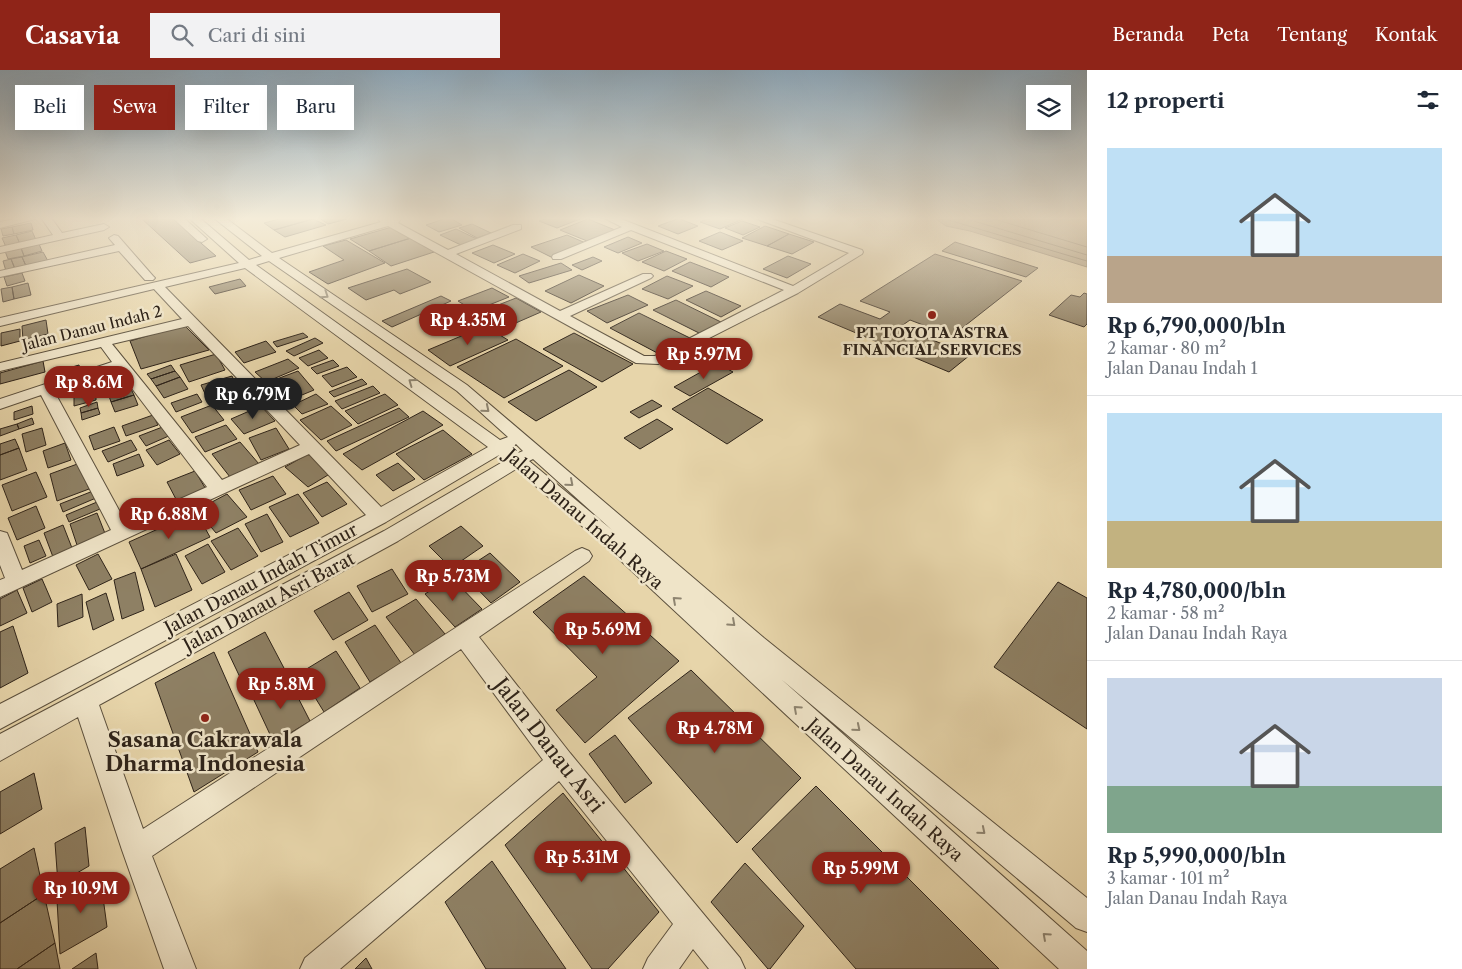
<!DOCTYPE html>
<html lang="id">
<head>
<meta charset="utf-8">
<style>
	body { margin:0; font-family:"Libre Caslon Text",serif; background:#f2f2f3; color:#1f2937; height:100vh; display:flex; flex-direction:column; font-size:19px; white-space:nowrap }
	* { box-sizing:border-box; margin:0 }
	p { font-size:16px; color:#747a83 }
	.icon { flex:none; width:28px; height:28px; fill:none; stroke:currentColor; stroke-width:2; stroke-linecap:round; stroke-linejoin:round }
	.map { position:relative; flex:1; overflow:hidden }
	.sheet { display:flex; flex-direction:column; background:#fff; width:375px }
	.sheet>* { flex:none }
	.banner { position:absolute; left:15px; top:15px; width:475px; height:45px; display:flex; gap:10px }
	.controls { position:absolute; left:1026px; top:15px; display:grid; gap:10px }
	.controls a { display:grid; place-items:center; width:45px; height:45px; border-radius:0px; background:#fff; box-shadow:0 5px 20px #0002; font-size:25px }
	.price { position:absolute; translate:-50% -42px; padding:0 11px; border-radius:18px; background:#8f2418; color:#fff; font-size:16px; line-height:32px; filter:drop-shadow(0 1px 2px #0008) }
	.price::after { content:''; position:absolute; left:50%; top:30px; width:15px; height:11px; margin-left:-8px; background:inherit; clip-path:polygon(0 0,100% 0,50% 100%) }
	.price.on { background:#222; color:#fff }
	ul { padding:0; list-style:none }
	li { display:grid; align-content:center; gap:10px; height:265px; padding:0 20px }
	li+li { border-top:1px solid #e0e1e3 }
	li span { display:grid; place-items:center; height:155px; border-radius:0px; color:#555 }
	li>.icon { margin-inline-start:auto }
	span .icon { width:90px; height:90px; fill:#fffc; stroke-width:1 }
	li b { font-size:21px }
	h2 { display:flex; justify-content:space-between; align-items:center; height:60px; padding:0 20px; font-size:21px }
	.tag { padding:0 18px; border-radius:0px; background:#fff; box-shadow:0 5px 20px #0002; font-size:18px; line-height:45px }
	.tag.on { background:#8f2418; color:#fff }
	header { display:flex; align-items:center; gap:30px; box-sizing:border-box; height:70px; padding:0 25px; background:#8f2418; color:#fff }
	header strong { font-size:24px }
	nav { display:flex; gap:28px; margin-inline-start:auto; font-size:18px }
	.search { width:350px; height:45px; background:#f2f2f3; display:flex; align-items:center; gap:12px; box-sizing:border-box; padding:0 18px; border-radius:0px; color:#747a83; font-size:19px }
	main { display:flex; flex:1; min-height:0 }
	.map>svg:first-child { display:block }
	.water { fill:#a89879; stroke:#776953 }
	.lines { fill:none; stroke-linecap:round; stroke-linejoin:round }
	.shore { stroke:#6b5e49; stroke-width:1 }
	.building { fill:#8e8064; stroke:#2e2319 }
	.minor-casing { stroke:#5c503d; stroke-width:2 }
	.minor { fill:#efe4c8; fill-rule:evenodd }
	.oneway { stroke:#8e8470 }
	.poi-dot { fill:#8f2418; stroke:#efe4c8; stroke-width:2 }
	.labels { text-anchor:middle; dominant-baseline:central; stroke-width:5; stroke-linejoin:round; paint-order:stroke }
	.far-street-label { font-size:15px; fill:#2e2319; stroke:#efe4c8 }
	.far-poi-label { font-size:15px; font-weight:bold; fill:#2e2319; stroke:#efe4c8 }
	.street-label { font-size:18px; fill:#2e2319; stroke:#efe4c8 }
	.near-poi-label { font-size:21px; font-weight:bold; fill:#2e2319; stroke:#efe4c8 }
	.near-street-label { font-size:21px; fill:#2e2319; stroke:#efe4c8 }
</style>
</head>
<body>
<header>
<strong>Casavia</strong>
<div class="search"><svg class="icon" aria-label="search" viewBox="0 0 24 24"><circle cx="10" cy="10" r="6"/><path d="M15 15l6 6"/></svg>Cari di sini</div>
<nav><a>Beranda</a><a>Peta</a><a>Tentang</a><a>Kontak</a></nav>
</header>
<main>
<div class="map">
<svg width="1087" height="899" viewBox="0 0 1087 899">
	<rect width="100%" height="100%" fill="#e7d5aa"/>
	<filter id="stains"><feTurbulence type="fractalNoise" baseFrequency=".004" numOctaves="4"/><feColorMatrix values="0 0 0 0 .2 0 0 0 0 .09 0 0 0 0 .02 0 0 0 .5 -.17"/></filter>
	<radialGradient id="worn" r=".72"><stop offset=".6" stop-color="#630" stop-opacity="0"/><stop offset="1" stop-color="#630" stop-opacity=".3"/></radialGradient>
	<path class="water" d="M936,149H1087V197L970,161L946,156Z"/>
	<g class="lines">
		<path class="shore" d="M945,149L1087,191
			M967,149L1087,185
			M994,149L1087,177"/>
	</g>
	<path class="building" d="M142,149H173L216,186L190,193Z
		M279,149H313L274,160L264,153Z
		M313,149L326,155L285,167L274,160Z
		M321,149H347L328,154Z
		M444,149H452L462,155L439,162L426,155Z
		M545,149H580L557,158L539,151Z
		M588,149L615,160L587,171L560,160Z
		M677,149H680L698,156L678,164L658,156Z
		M706,149H743L720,159L700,152Z
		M742,151L760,157L743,165L725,158Z
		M31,153L33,160L14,164L12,157Z
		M472,154L491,163L477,168L459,158Z
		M765,156L789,164L767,176L742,168Z
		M12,157L14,164L3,166L1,159Z
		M392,157L411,168L369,181L350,169Z
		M456,159L479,170L463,176L440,165Z
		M32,161L36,170L20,174L16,165Z
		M720,162L743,171L722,180L699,171Z
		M789,164L814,172L792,184L767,176Z
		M16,165L20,174L6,177L2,168Z
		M567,165L588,174L553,188L531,177Z
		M628,167L642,173L618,183L604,177Z
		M411,168L434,182L391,196L369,181Z
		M346,170L385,193L328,214L309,202L344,190L323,176Z
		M955,172L1038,198L1026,207L942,181Z
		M39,174L42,181L24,186L21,178Z
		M647,174L664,181L638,191L622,183Z
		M493,175L515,184L494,193L472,183Z
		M21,178L24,186L8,189L5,181Z
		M666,181L687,189L664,201L642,192Z
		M43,182L48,191L26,196L22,187Z
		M523,184L540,191L515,203L497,195Z
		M935,184L1022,211L952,266L910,250L900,257L970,285L949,302L818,247L840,234L880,249L890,242L860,231Z
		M788,186L811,194L787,208L763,199Z
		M22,187L26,196L15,199L11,189Z
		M593,187L602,191L582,200L572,195Z
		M11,189L15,199L6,201L3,191Z
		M690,192L729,207L711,217L672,201Z
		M561,193L572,200L529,213L519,206Z
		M407,199L431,212L400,224L394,220L366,230L348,218Z
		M22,203L25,211L7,216L4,207Z
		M579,205L604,216L571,233L545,221Z
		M667,206L693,216L668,229L642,219Z
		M240,209L246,216L215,224L209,217Z
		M28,213L31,225L14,229L12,217Z
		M12,217L14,229L3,232L1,219Z
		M492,218L509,227L474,241L458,231Z
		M706,221L741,236L721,247L686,230Z
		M1084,223L1087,224V254L1084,257L1049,245L1071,225L1080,227Z
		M628,225L648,235L607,253L587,241Z
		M441,226L451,231L392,257L382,251Z
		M516,228L541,242L502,259L478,243Z
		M676,230L723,253L701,264L653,240Z
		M639,243L692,269L663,286L610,258Z
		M46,250L48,264L23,270L22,256Z
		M184,255L209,280L141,299L130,271Z
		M485,256L508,270L450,296L428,280Z
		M20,259V271L1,276V263Z
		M303,263L308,267L277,277L273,272Z
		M574,263L633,294L602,312L543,279Z
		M315,268L323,273L294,286L286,281Z
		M516,269L563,296L504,328L457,297Z
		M266,271L276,282L244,293L235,282Z
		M319,280L328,288L308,296L299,288Z
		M216,284L225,300L189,312L180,295Z
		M288,289L299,298L266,312L255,302Z
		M333,290L339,296L317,304L311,298Z
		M43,291L45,302L0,314V303Z
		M717,293L733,302L690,326L674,317Z
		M79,295L82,307L54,314L52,303Z
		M171,295L175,301L151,309L147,304Z
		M347,297L357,307L332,317L322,306Z
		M569,300L597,317L536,351L508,332Z
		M175,301L180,307L156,316L151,309Z
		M298,301L314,320L285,332L269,312Z
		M232,306L238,319L207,328L201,315Z
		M180,307L188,319L164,328L156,316Z
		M126,308L128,312L106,319L105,315Z
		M362,309L367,314L334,327L329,322Z
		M128,312L131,319L109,326L106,319Z
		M373,316L380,323L342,339L335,331Z
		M96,317V330L74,336V322Z
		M708,318L763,350L727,374L672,339Z
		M131,319L134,325L111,332L109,326Z
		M197,324L202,332L176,342L171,333Z
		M316,324L328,334L302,344L293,335Z
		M385,324L398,335L358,354L345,341Z
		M134,325L138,335L115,342L111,332Z
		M652,330L662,336L639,348L630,342Z
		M97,332L98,338L81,343L80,338Z
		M212,335L224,350L192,363L181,347Z
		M32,336L33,344L14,350V342Z
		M261,336L275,351L244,364L231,349Z
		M331,336L352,355L321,370L300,350Z
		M98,338L100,344L82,350L81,343Z
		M399,338L409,347L336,381L327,371Z
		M423,341L443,355L362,400L343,384Z
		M153,345L158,355L126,366L122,356Z
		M32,348L34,354L19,359L17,354Z
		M657,349L673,359L640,379L624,368Z
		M17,354L19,359L0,366V359Z
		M226,355L237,369L205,382L195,367Z
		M165,356L171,365L146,376L139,366Z
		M114,357L120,371L94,380L89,366Z
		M42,358L46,375L26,382L22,364Z
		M276,358L289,379L261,390L249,368Z
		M443,360L472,384L424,410L396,384Z
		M15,369L19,378L0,385V374Z
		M131,370L137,380L108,392L102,381Z
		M169,370L180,384L157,395L146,380Z
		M240,372L259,394L230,407L212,384Z
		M65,373L71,390L48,398L43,381Z
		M19,378L27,400L0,410V385Z
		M310,383L333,402L308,417L285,397Z
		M139,384L144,396L117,406L113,394Z
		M80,393L89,419L57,431L50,404Z
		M398,393L415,409L393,421L376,405Z
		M195,401L207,421L178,433L167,412Z
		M36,402L47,427L12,441L2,415Z
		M273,406L286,424L251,440L239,420Z
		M327,412L347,434L322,447L303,423Z
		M93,421L96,428L63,442L60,434Z
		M227,424L247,447L216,463L197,440Z
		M298,424L319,453L290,467L269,437Z
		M97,432L100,439L69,452L66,445Z
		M36,436L45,458L17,470L8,448Z
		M196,442L210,467L141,499L129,472Z
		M97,443L106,466L78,478L70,454Z
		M267,444L283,472L261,482L245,454Z
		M63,455L72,478L53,487L44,463Z
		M461,456L483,476L451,498L429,476Z
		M238,458L258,486L231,500L211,471Z
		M39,470L46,486L30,493L24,476Z
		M208,474L225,502L202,514L185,486Z
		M490,483L520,512L491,533L461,502Z
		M98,484L112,509L89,520L76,495Z
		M176,484L192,520L155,537L141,499Z
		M392,499L408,524L372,542L357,516Z
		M135,502L144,540L122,549L114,510Z
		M584,506L679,591L585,673L556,640L597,607L533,542Z
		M451,507L482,539L455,557L425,524Z
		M42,509L52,532L32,542L23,518Z
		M1058,512L1087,528V659L994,597Z
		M17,520L27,543L0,556V529Z
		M349,522L368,550L333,570L314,541Z
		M106,523L114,550L93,560L86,532Z
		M82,524L83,547L58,557L57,534Z
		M416,529L445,564L415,585L386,547Z
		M375,555L401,593L370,612L345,572Z
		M13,556L28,603L0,618V562Z
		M265,562L285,600L247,622L228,582Z
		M336,581L360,618L324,642L300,603Z
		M214,582L258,682L194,722L155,613Z
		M691,600L801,708L737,773L628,648Z
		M288,608L310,651L274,673L253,628Z
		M615,665L652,713L625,733L589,684Z
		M34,703L42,739L0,764V722Z
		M816,716L999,899H856L752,779Z
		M563,723L659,842L608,899H592L505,775Z
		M85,757L89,796L58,814L55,773Z
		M34,778L44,824L0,853V799Z
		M492,791L566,899H486L445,832Z
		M745,793L804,856L770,899H768L711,832Z
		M100,805L107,857L60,884L57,830Z
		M44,824L55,873L17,899H0V853Z
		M55,873L60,899H17Z
		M96,883L98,899H72Z
		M366,888L372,899H355Z"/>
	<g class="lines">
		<g class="minor-casing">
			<path id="minor" d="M14,149H35L0,158V152Z
				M42,149H52L62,163L104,154L109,157L104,160L0,183V177L53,165Z
				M174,149H185L207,169L202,172L198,171Z
				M190,149H201L249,190L262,186L215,149H227L272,183L381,152L378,149H401L398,153L448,180L513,155H521V159L456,184L560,241L643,204H651L653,206L651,208L570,246L644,286H655L784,220L631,160L561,189H553L552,187L553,185L622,157L606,149H621L793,216L849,183L757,149H772L862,180L863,182L862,184L798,223L658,294L636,293L388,156L279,188L467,315L764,568L1087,828V862L1076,858L781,609L1087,881V899H1059L605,476L516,399L398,471L99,635L143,759L575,481L582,478L589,481L592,486L589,491L479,567L570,683L740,888L745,899H709L693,879L679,899H643L648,888L673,854L559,711L340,899H300L305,888L543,690L461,579L152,786L196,899H164L122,780L78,647L0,691V664L384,461L506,390L499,385L386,452L0,659V634L366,445L309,384L0,527V510L5,508L0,495V461L7,463L22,500L111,460L41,325L0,339V329L112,292L101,277L0,301V293L182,249L154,219L0,256V248L239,193ZM269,191L457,321L508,367L500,370L256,195ZM245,198L488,377L381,437L165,217ZM188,256L300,375L222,410L112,274ZM118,300L207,417L126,453L54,321ZM516,374L523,381L518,383L511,378ZM533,389L612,460L529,391Z
				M114,165L118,166L153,206L155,208L153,210H145L119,181L0,207V201L115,175L109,168Z"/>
		</g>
		<use href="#minor" class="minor"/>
	</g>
	<defs><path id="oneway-chevron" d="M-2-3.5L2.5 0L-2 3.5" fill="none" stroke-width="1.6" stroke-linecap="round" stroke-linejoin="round" transform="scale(1.25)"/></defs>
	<g class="oneway">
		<use href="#oneway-chevron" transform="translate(325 225) rotate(34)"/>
		<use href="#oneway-chevron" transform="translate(412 312) rotate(-144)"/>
		<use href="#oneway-chevron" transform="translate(486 339) rotate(40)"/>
		<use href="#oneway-chevron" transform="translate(570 413) rotate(41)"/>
		<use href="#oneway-chevron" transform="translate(676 530) rotate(-138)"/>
		<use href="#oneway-chevron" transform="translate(732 553) rotate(42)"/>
		<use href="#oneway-chevron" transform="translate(797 639) rotate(-138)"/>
		<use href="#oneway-chevron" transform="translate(857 658) rotate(40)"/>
		<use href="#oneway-chevron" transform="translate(982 761) rotate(40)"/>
		<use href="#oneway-chevron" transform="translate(1046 866) rotate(-138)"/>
	</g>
	<linearGradient id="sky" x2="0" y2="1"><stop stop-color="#8ea9bc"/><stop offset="0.54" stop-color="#f4ecd9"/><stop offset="1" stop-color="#f4ecd9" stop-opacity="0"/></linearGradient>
	<rect width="1087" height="275" fill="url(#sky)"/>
	<g class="poi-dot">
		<circle cx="932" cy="245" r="5"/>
		<circle cx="205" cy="648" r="5"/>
	</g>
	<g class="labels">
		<g class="far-street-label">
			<text transform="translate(92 258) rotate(-14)">Jalan Danau Indah 2</text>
		</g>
		<g class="far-poi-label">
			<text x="932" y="262">PT TOYOTA ASTRA<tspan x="932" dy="17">FINANCIAL SERVICES</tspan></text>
		</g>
		<g class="street-label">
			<text transform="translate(584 449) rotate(41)">Jalan Danau Indah Raya</text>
			<text transform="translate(261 509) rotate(-28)">Jalan Danau Indah Timur</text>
			<text transform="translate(269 532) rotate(-28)">Jalan Danau Asri Barat</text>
			<text transform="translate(885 720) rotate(42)">Jalan Danau Indah Raya</text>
		</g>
		<g class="near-poi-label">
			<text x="205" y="669">Sasana Cakrawala<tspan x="205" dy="24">Dharma Indonesia</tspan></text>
		</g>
		<g class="near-street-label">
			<text transform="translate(549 675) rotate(52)">Jalan Danau Asri</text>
		</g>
	</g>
	<rect width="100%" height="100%" filter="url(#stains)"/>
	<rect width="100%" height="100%" fill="url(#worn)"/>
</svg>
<div class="controls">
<a><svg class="icon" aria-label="layers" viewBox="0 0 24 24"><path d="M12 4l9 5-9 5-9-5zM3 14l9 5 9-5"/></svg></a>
</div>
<b class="price" style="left:468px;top:276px">Rp 4.35M</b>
<b class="price" style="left:704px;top:310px">Rp 5.97M</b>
<b class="price" style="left:89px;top:338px">Rp 8.6M</b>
<b class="price on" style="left:253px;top:350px">Rp 6.79M</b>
<b class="price" style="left:169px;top:470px">Rp 6.88M</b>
<b class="price" style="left:453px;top:532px">Rp 5.73M</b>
<b class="price" style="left:603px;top:585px">Rp 5.69M</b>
<b class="price" style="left:281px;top:640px">Rp 5.8M</b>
<b class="price" style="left:715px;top:684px">Rp 4.78M</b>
<b class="price" style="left:582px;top:813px">Rp 5.31M</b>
<b class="price" style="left:861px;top:824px">Rp 5.99M</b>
<b class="price" style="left:81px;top:844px">Rp 10.9M</b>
<div class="banner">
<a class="tag">Beli</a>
<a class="tag on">Sewa</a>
<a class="tag">Filter</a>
<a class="tag">Baru</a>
</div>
</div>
<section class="sheet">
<h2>12 properti<svg class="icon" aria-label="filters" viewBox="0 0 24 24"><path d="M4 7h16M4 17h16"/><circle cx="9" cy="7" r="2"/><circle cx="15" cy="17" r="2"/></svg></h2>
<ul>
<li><span style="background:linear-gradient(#bfe0f5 70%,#b9a48a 0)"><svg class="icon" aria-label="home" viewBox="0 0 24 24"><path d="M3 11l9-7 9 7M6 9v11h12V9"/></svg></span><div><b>Rp 6,790,000/bln</b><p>2 kamar · 80 m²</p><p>Jalan Danau Indah 1</p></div></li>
<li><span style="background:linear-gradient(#bfe0f5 70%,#c2b280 0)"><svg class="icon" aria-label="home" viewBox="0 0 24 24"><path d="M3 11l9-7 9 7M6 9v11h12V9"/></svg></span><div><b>Rp 4,780,000/bln</b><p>2 kamar · 58 m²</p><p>Jalan Danau Indah Raya</p></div></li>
<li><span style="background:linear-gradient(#c9d6e8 70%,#7fa58c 0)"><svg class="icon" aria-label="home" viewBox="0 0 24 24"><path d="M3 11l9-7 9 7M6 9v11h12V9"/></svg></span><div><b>Rp 5,990,000/bln</b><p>3 kamar · 101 m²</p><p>Jalan Danau Indah Raya</p></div></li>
</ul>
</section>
</main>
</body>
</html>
